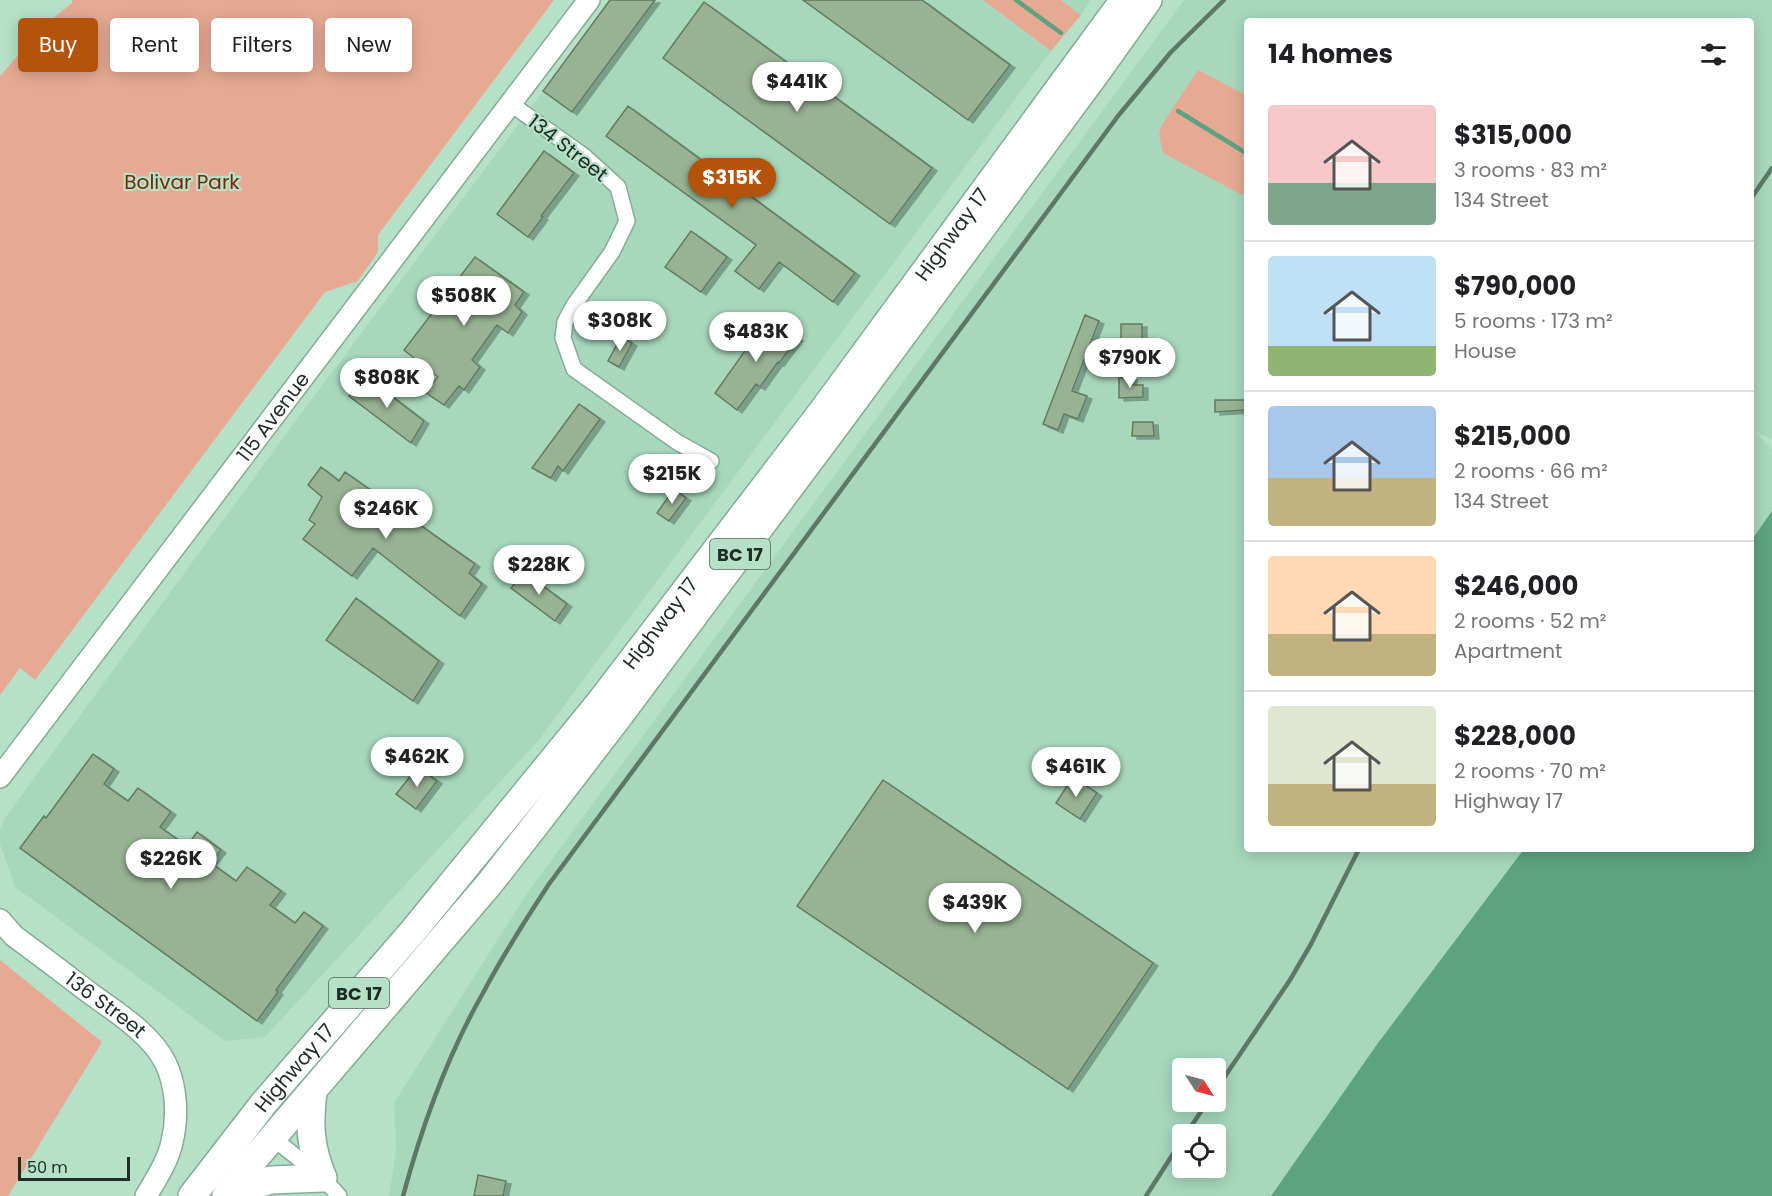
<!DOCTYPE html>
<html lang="en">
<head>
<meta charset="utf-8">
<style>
	body { margin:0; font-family:Poppins,sans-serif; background:#f6f6f6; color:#202124; height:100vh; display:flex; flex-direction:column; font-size:22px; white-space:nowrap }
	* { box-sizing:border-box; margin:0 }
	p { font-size:20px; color:#757577 }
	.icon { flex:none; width:33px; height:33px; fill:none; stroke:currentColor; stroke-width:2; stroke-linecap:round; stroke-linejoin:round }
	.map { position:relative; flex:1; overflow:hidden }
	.drawer { position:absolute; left:1244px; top:18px; width:510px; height:834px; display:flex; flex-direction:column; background:#fff; border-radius:6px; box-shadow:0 3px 15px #0003 }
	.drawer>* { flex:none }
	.top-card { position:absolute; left:18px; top:18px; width:570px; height:54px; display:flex; gap:12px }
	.needle { width:39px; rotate:126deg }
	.fabs { position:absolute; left:1172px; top:1058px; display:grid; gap:12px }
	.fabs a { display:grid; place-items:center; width:54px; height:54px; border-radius:6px; background:#fff; box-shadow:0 3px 15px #0003; font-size:30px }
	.scale { position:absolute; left:18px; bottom:15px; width:112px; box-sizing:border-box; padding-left:6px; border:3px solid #1d2d25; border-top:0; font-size:16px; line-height:21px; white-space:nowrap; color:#1d2d25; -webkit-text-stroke:4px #b7e0c9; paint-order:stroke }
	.price { position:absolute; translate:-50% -51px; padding:0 14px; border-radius:21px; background:#fff; color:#222; font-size:20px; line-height:39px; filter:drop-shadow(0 2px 3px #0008) }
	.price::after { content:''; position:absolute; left:50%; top:36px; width:18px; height:14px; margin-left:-9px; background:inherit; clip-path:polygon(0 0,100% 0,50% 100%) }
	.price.active { background:#b45309; color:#fff }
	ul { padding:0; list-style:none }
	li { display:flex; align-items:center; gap:18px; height:150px; padding:0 24px }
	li+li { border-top:2px solid #e0e0e0 }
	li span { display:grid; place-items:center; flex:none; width:168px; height:120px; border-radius:6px; color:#555 }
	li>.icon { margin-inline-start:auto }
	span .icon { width:72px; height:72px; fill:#fffc; stroke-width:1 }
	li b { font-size:26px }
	h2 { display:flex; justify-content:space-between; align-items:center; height:72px; padding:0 24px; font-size:26px }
	.pill { padding:0 21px; border-radius:6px; background:#fff; box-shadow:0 3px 15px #0003; font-size:21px; line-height:54px }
	.pill.active { background:#b45309; color:#fff }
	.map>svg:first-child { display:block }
	.built { fill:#a7d8bd; fill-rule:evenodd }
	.green { fill:#e6aa94 }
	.water { fill:#5da381 }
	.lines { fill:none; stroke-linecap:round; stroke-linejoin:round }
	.stream { stroke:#5da381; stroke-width:4.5 }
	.building { fill:#98b394; stroke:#627b5e; stroke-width:1.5; filter:url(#shadow) }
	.street-casing { stroke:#84ac96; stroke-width:18 }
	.secondary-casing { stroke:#84ac96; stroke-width:24 }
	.highway-casing { stroke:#84ac96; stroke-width:30 }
	.street { stroke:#fff; stroke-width:15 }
	.secondary { stroke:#fff; stroke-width:21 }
	.highway { stroke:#fff; stroke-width:27 }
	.rail { stroke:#5d786a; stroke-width:4.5 }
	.labels { text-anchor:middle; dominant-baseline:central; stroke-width:4.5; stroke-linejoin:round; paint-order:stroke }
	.shield { fill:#b7e0c9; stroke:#4b6356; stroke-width:1.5 }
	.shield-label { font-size:18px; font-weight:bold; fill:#1d2d25 }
	.street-label { font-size:20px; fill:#1d2d25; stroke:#b7e0c9 }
	.park-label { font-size:20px; fill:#772902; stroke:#b7e0c9 }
</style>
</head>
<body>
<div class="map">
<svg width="1772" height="1196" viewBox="0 0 1772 1196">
	<defs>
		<filter id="shadow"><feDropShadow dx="5" dy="3" stdDeviation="0" flood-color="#0004"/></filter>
	</defs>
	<rect width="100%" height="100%" fill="#b7e0c9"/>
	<path class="built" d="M612,0H983L1051,51L538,741L265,1037L225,1041L15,887L0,844V830L5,818L311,400Z
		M1061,0H1091L1081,15Z
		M1184,0H1772V439L1756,432L1772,450V511L1751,541L1750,21H1246V849H1524L1378,1043L1271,1196H389L396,1151L394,1103L528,892ZM1182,1068H1215V1101H1182ZM1182,1134H1215V1167H1182Z"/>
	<path class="green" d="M72,0H554L378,235V252L358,281L325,292L35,680L20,668L0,695V76L45,25L72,3Z
		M983,0H1061L1081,15L1051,51Z
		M1198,70L1246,95V197L1163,153L1159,134L1161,126Z
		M0,960L102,1042L8,1196H0Z"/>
	<path class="water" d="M1772,511V1196H1271L1378,1043L1524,849H1750L1751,541Z"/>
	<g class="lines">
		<path class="stream" d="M1016,0L1061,33
			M1178,111L1246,153"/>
	</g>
	<path class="building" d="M610,0H655L572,112L543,91Z
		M803,0H922L1010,65L968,120Z
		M704,2L932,168L890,224L663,58Z
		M271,23L275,49L241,54L237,28Z
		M628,106L855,273L833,302L779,262L759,289L735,271L756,245L606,136Z
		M544,151L574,173L541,216L543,217L528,237L497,214Z
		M691,231L727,257L701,292L665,267Z
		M475,257L524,292L515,305L522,312L508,333L497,325L472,360L480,367L464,390L459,386L444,405L425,392L438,377L404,350Z
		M1085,315L1099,321L1072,391L1087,396L1078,419L1064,414L1058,430L1043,424Z
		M769,317L798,338L779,363L778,362L760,387L756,384L737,410L715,393Z
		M1121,324H1142V347H1121Z
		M621,337L632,343L619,367L608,361Z
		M364,375L424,421L411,443L349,396Z
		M1132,377V385H1143V397L1119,398V378Z
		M1215,400H1246V410L1215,412Z
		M579,404L600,419L563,471L558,466L551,478L532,468Z
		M1133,422H1153L1154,436H1132Z
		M321,467L339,481L345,472L475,564L469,573L482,584L460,616L373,548L352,576L303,539L315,524L309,520L322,497L308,485Z
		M674,489L686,498L669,521L657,513Z
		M524,572L567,604L555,621L511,588Z
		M356,598L439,661L413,701L326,640Z
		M93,754L114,769L104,784L128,801L138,788L171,812L160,827L187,846L197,832L221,850L211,863L236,881L247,867L281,891L270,905L295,923L304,912L323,926L276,990L278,992L257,1021L20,848L44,816L46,818Z
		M418,767L437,781L416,809L396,794Z
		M1073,777L1097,793L1080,819L1056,803Z
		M883,780L1153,963L1068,1089L797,906Z
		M478,1175L506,1181L503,1196H474Z"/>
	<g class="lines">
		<g class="street-casing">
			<path id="street" d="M511,104L584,156L618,187L627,221L612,252L574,305L565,322L563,338L574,369L677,442L711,461
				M269,1135L323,1178L339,1196"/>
		</g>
		<g class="secondary-casing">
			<g id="secondary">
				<path id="s1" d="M0,777L589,0"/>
				<path id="s2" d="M0,920L14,936C40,955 66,975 91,994C115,1011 151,1034 165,1062C177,1086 178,1117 172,1142C168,1161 156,1179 146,1196"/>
			</g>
		</g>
		<g class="highway-casing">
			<g id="highway">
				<path d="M229,1192L271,1180L323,1178C310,1148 309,1124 313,1092"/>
				<path id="s3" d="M192,1196L264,1103L414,930L601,701L821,413L1124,0"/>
				<path d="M226,1196L250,1164L490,883L540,819L619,716L837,424L1099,69L1148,0"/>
			</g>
		</g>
		<use href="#street" class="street"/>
		<use href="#secondary" class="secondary"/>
		<use href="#highway" class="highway"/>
		<path class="rail" d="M1750,200L1772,168
			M1215,1091L1290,980L1311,944L1359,849
			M1186,1134L1208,1101
			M403,1196C422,1126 447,1056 483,993C503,955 526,919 549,884L1118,116L1171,52L1224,0
			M1146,1196L1182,1140"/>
	</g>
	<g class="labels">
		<g class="shield">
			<rect x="710" y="539" width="60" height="30" rx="4.5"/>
			<rect x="329" y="978" width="60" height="30" rx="4.5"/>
		</g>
		<g class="shield-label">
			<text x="740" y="554">BC 17</text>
			<text x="359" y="993">BC 17</text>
		</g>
		<g class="street-label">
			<text transform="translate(568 148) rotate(38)">134 Street</text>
			<text stroke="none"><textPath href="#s3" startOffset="1226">Highway 17</textPath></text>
			<text stroke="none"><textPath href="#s1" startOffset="452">115 Avenue</textPath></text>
			<text stroke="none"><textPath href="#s3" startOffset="740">Highway 17</textPath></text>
			<text stroke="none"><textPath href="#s2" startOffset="136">136 Street</textPath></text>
			<text stroke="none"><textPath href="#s3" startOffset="164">Highway 17</textPath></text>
		</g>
		<g class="park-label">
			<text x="182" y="182">Bolivar Park</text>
		</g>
	</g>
</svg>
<div class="fabs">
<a><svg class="needle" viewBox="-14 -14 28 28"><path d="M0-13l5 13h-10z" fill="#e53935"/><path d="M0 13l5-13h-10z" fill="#757577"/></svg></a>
<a><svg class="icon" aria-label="locate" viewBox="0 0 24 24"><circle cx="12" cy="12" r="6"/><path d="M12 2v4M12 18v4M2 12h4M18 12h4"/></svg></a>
</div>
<div class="scale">50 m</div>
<b class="price" style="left:797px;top:113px">$441K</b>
<b class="price active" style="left:732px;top:209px">$315K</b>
<b class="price" style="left:464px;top:327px">$508K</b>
<b class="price" style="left:620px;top:352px">$308K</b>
<b class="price" style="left:756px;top:363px">$483K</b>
<b class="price" style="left:1130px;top:389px">$790K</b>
<b class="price" style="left:387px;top:409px">$808K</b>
<b class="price" style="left:672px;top:505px">$215K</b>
<b class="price" style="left:386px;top:540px">$246K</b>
<b class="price" style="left:539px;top:596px">$228K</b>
<b class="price" style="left:417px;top:788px">$462K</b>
<b class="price" style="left:1076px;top:798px">$461K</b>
<b class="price" style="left:171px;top:890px">$226K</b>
<b class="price" style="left:975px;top:934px">$439K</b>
<div class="top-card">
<a class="pill active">Buy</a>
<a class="pill">Rent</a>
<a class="pill">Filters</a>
<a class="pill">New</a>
</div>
<section class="drawer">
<h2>14 homes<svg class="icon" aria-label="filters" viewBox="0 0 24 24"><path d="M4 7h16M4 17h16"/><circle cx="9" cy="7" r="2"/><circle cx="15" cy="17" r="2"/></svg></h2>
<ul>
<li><span style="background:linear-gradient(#f6c9c9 65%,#7fa58c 0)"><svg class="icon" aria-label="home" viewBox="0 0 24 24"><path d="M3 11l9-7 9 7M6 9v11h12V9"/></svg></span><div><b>$315,000</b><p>3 rooms · 83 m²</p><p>134 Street</p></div></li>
<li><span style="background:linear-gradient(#bfe0f5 75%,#8fb573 0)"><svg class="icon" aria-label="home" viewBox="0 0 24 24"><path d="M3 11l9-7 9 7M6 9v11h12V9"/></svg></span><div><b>$790,000</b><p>5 rooms · 173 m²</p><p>House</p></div></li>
<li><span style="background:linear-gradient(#a9c7e8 60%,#c2b280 0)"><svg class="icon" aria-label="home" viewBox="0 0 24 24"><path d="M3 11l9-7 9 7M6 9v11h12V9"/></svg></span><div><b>$215,000</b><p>2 rooms · 66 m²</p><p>134 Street</p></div></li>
<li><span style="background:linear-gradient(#ffd9b3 65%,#c2b280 0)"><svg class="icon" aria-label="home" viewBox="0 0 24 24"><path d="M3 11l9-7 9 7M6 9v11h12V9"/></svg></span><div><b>$246,000</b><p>2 rooms · 52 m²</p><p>Apartment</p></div></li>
<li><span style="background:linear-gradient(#dfe7d0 65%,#c2b280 0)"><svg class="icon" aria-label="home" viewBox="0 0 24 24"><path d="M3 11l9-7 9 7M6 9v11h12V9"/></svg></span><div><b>$228,000</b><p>2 rooms · 70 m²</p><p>Highway 17</p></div></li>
</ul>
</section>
</div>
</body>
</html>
